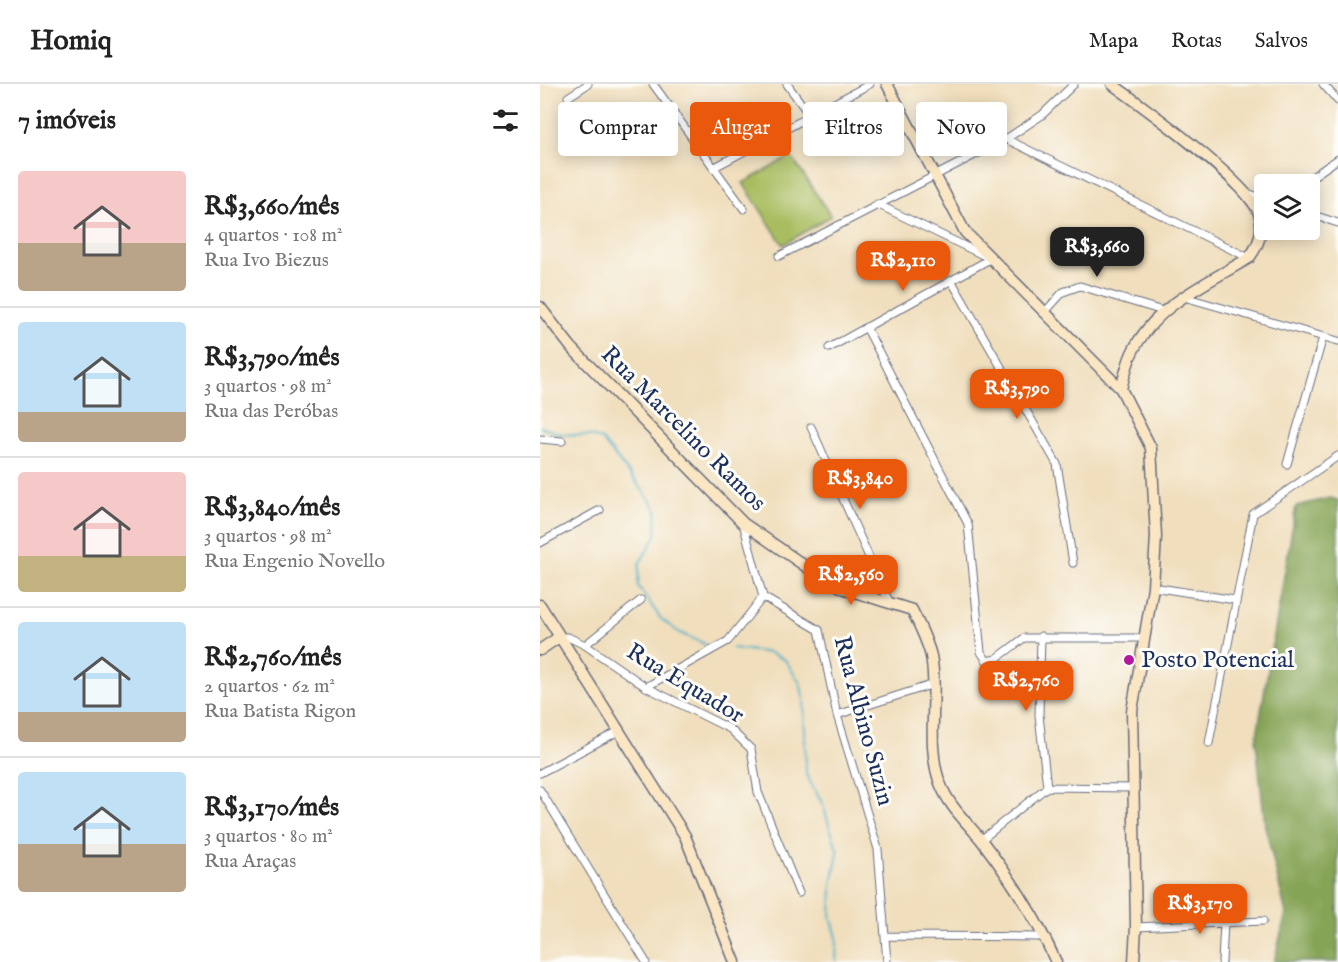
<!DOCTYPE html>
<html lang="pt">
<head>
<meta charset="utf-8">
<style>
	body { margin:0; font-family:"IM FELL English",serif; background:#f2f2f2; color:#222; height:100vh; display:flex; flex-direction:column; font-size:22px; white-space:nowrap }
	* { box-sizing:border-box; margin:0 }
	p { font-size:20px; color:#767676 }
	.icon { flex:none; width:33px; height:33px; fill:none; stroke:currentColor; stroke-width:2; stroke-linecap:round; stroke-linejoin:round }
	.map { position:relative; flex:1; overflow:hidden }
	.panel { display:flex; flex-direction:column; background:#fff; width:540px }
	.panel>* { flex:none }
	.banner { position:absolute; left:18px; top:18px; width:570px; height:54px; display:flex; gap:12px }
	.tools { position:absolute; left:714px; top:90px; display:grid; gap:12px }
	.tools a { display:grid; place-items:center; width:66px; height:66px; border-radius:6px; background:#fff; box-shadow:0 3px 15px #0003; font-size:30px }
	.price { position:absolute; translate:-50% -51px; padding:0 14px; border-radius:12px; background:#ea580c; color:#fff; font-size:20px; line-height:39px; filter:drop-shadow(0 2px 3px #0008) }
	.price::after { content:''; position:absolute; left:50%; top:36px; width:18px; height:14px; margin-left:-9px; background:inherit; clip-path:polygon(0 0,100% 0,50% 100%) }
	.price.selected { background:#222; color:#fff }
	ul { padding:0; list-style:none }
	li { display:flex; align-items:center; gap:18px; height:150px; padding:0 18px }
	li+li { border-top:2px solid #e0e0e0 }
	li span { display:grid; place-items:center; flex:none; width:168px; height:120px; border-radius:6px; color:#555 }
	li>.icon { margin-inline-start:auto }
	span .icon { width:72px; height:72px; fill:#fffc; stroke-width:1 }
	li b { font-size:26px }
	h2 { display:flex; justify-content:space-between; align-items:center; height:72px; padding:0 18px; font-size:26px }
	.pill { padding:0 21px; border-radius:6px; background:#fff; box-shadow:0 3px 15px #0003; font-size:21px; line-height:54px }
	.pill.selected { background:#ea580c; color:#fff }
	header { display:flex; align-items:center; gap:36px; box-sizing:border-box; height:84px; padding:0 30px; background:#fff; border-bottom:2px solid #e0e0e0 }
	header strong { font-size:28px }
	nav { display:flex; gap:33px; margin-inline-start:auto; font-size:21px }
	main { display:flex; flex:1; min-height:0 }
	.map>svg:first-child { display:block }
	.green { fill:#a9bd61; stroke:#627660; stroke-width:1.5 }
	.forest { fill:#86a457; stroke:#506a5a; stroke-width:1.5 }
	.lines { fill:none; stroke-linecap:round; stroke-linejoin:round }
	.stream { stroke:#49afc8; stroke-width:2 }
	.street-casing { stroke:#666c7f; stroke-width:9 }
	.secondary-casing { stroke:#666c7f; stroke-width:13 }
	.street { stroke:#fff; stroke-width:7 }
	.secondary { stroke:#fbe6c4; stroke-width:10 }
	.poi-dot { fill:#b5179e; stroke:#fdfcf7; stroke-width:2 }
	.labels { text-anchor:middle; dominant-baseline:central; stroke-width:6; stroke-linejoin:round; paint-order:stroke }
	.street-label { font-size:24px; fill:#1b2f5e; stroke:#fdfcf7 }
	.poi-label { font-size:24px; fill:#1b2f5e; stroke:#fdfcf7; text-anchor:start }
</style>
</head>
<body>
<header>
<strong>Homiq</strong>
<nav><a>Mapa</a><a>Rotas</a><a>Salvos</a></nav>
</header>
<main>
<section class="panel">
<h2>7 imóveis<svg class="icon" aria-label="filters" viewBox="0 0 24 24"><path d="M4 7h16M4 17h16"/><circle cx="9" cy="7" r="2"/><circle cx="15" cy="17" r="2"/></svg></h2>
<ul>
<li><span style="background:linear-gradient(#f6c9c9 60%,#b9a48a 0)"><svg class="icon" aria-label="home" viewBox="0 0 24 24"><path d="M3 11l9-7 9 7M6 9v11h12V9"/></svg></span><div><b>R$3,660/mês</b><p>4 quartos · 108 m²</p><p>Rua Ivo Biezus</p></div></li>
<li><span style="background:linear-gradient(#bfe0f5 75%,#b9a48a 0)"><svg class="icon" aria-label="home" viewBox="0 0 24 24"><path d="M3 11l9-7 9 7M6 9v11h12V9"/></svg></span><div><b>R$3,790/mês</b><p>3 quartos · 98 m²</p><p>Rua das Peróbas</p></div></li>
<li><span style="background:linear-gradient(#f6c9c9 70%,#c2b280 0)"><svg class="icon" aria-label="home" viewBox="0 0 24 24"><path d="M3 11l9-7 9 7M6 9v11h12V9"/></svg></span><div><b>R$3,840/mês</b><p>3 quartos · 98 m²</p><p>Rua Engenio Novello</p></div></li>
<li><span style="background:linear-gradient(#bfe0f5 75%,#b9a48a 0)"><svg class="icon" aria-label="home" viewBox="0 0 24 24"><path d="M3 11l9-7 9 7M6 9v11h12V9"/></svg></span><div><b>R$2,760/mês</b><p>2 quartos · 62 m²</p><p>Rua Batista Rigon</p></div></li>
<li><span style="background:linear-gradient(#bfe0f5 60%,#b9a48a 0)"><svg class="icon" aria-label="home" viewBox="0 0 24 24"><path d="M3 11l9-7 9 7M6 9v11h12V9"/></svg></span><div><b>R$3,170/mês</b><p>3 quartos · 80 m²</p><p>Rua Araças</p></div></li>
</ul>
</section>
<div class="map">
<svg width="798" height="878" viewBox="0 0 798 878">
	<rect width="100%" height="100%" fill="#fdfcf7"/>
	<filter id="ink" filterUnits="userSpaceOnUse"><feTurbulence type="fractalNoise" baseFrequency=".0167" numOctaves="2"/><feDisplacementMap in="SourceGraphic" scale="12" xChannelSelector="R" yChannelSelector="G"/><feConvolveMatrix kernelMatrix="1 2 1 2 8 2 1 2 1" color-interpolation-filters="sRGB"/></filter>
	<filter id="wash" filterUnits="userSpaceOnUse"><feTurbulence type="fractalNoise" baseFrequency=".008" numOctaves="4" result="noise"/><feDisplacementMap in="SourceGraphic" scale="24" xChannelSelector="R" yChannelSelector="G"/><feGaussianBlur stdDeviation="1.35" result="paint"/><feColorMatrix in="noise" values="0 0 0 0 0 0 0 0 0 0 0 0 0 0 0 0 0 1.4 0 .05"/><feComposite in="paint" operator="in"/></filter>
	<g filter="url(#wash)">
		<rect width="100%" height="100%" fill="#f0debc"/>
		<path class="green" d="M251,72L291,132L243,161L203,99Z"/>
		<path class="forest" d="M790,414L798,416V878H734L746,829L725,742L716,657L756,422Z"/>
		<g class="lines">
			<path class="stream" d="M0,343L21,350L51,352L62,356L104,408L117,426L116,452L99,480L98,502L121,535L140,549L165,560
				M193,564L230,569L245,576L260,599L264,616L266,690L282,719L298,768L292,800L291,832L297,854L296,878"/>
		</g>
	</g>
	<g filter="url(#ink)">
		<g class="lines">
			<g class="street-casing">
				<path id="street" d="M113,0L204,125
					M247,0L270,32
					M783,0L798,17
					M28,13L48,0
					M466,55L709,174
					M173,84L330,0
					M762,100L798,75
					M707,109L724,115
					M337,120L445,172
					M770,130L798,139
					M239,172L466,55L502,31L534,0
					M411,196L517,380L533,479
					M644,213L798,257
					M505,228L523,208L540,202L623,227
					M326,243L428,440L441,568L447,577L456,575L484,554H603
					M289,264L450,175
					M271,343L349,518
					M0,355L22,357
					M747,380L783,253
					M203,439L223,513L279,546L297,631L338,765L347,878
					M0,459L60,426
					M613,503L695,516
					M501,552L499,631L507,703
					M19,553H28L45,561L106,603L190,645L211,665L218,708L259,809
					M45,561L101,516
					M106,603L188,557L223,513
					M297,631L394,600
					M669,659L713,430L798,372
					M0,689L79,647
					M0,706L106,878
					M441,756L507,703L594,704
					M596,843L723,837
					M346,852L505,853
					M682,878L684,838"/>
			</g>
			<g class="secondary-casing">
				<path id="secondary" d="M347,0L425,148L581,305L611,364L616,452L613,503L592,627L596,843L594,878
					M572,0C604,23 703,95 718,127C725,144 719,161 709,174C666,200 615,221 592,269C587,280 584,293 581,305
					M0,223L31,263L203,439L281,493L305,505L372,526C379,540 387,556 391,572C399,614 385,658 400,699C409,723 427,738 442,757C471,795 497,835 516,878
					M0,521L145,752L195,878
					M0,566L19,553"/>
			</g>
			<use href="#street" class="street"/>
			<use href="#secondary" class="secondary"/>
		</g>
	</g>
	<circle class="poi-dot" cx="589" cy="576" r="6"/>
	<g class="labels">
		<g class="street-label">
			<text transform="translate(143 345) rotate(45)">Rua Marcelino Ramos</text>
			<text transform="translate(145 600) rotate(31)">Rua Equador</text>
			<text transform="translate(323 637) rotate(75)">Rua Albino Suzin</text>
		</g>
		<g class="poi-label">
			<text x="601" y="576">Posto Potencial</text>
		</g>
	</g>
</svg>
<div class="tools">
<a><svg class="icon" aria-label="layers" viewBox="0 0 24 24"><path d="M12 4l9 5-9 5-9-5zM3 14l9 5 9-5"/></svg></a>
</div>
<b class="price selected" style="left:557px;top:194px">R$3,660</b>
<b class="price" style="left:363px;top:208px">R$2,110</b>
<b class="price" style="left:477px;top:336px">R$3,790</b>
<b class="price" style="left:320px;top:426px">R$3,840</b>
<b class="price" style="left:311px;top:522px">R$2,560</b>
<b class="price" style="left:486px;top:628px">R$2,760</b>
<b class="price" style="left:660px;top:851px">R$3,170</b>
<div class="banner">
<a class="pill">Comprar</a>
<a class="pill selected">Alugar</a>
<a class="pill">Filtros</a>
<a class="pill">Novo</a>
</div>
</div>
</main>
</body>
</html>
